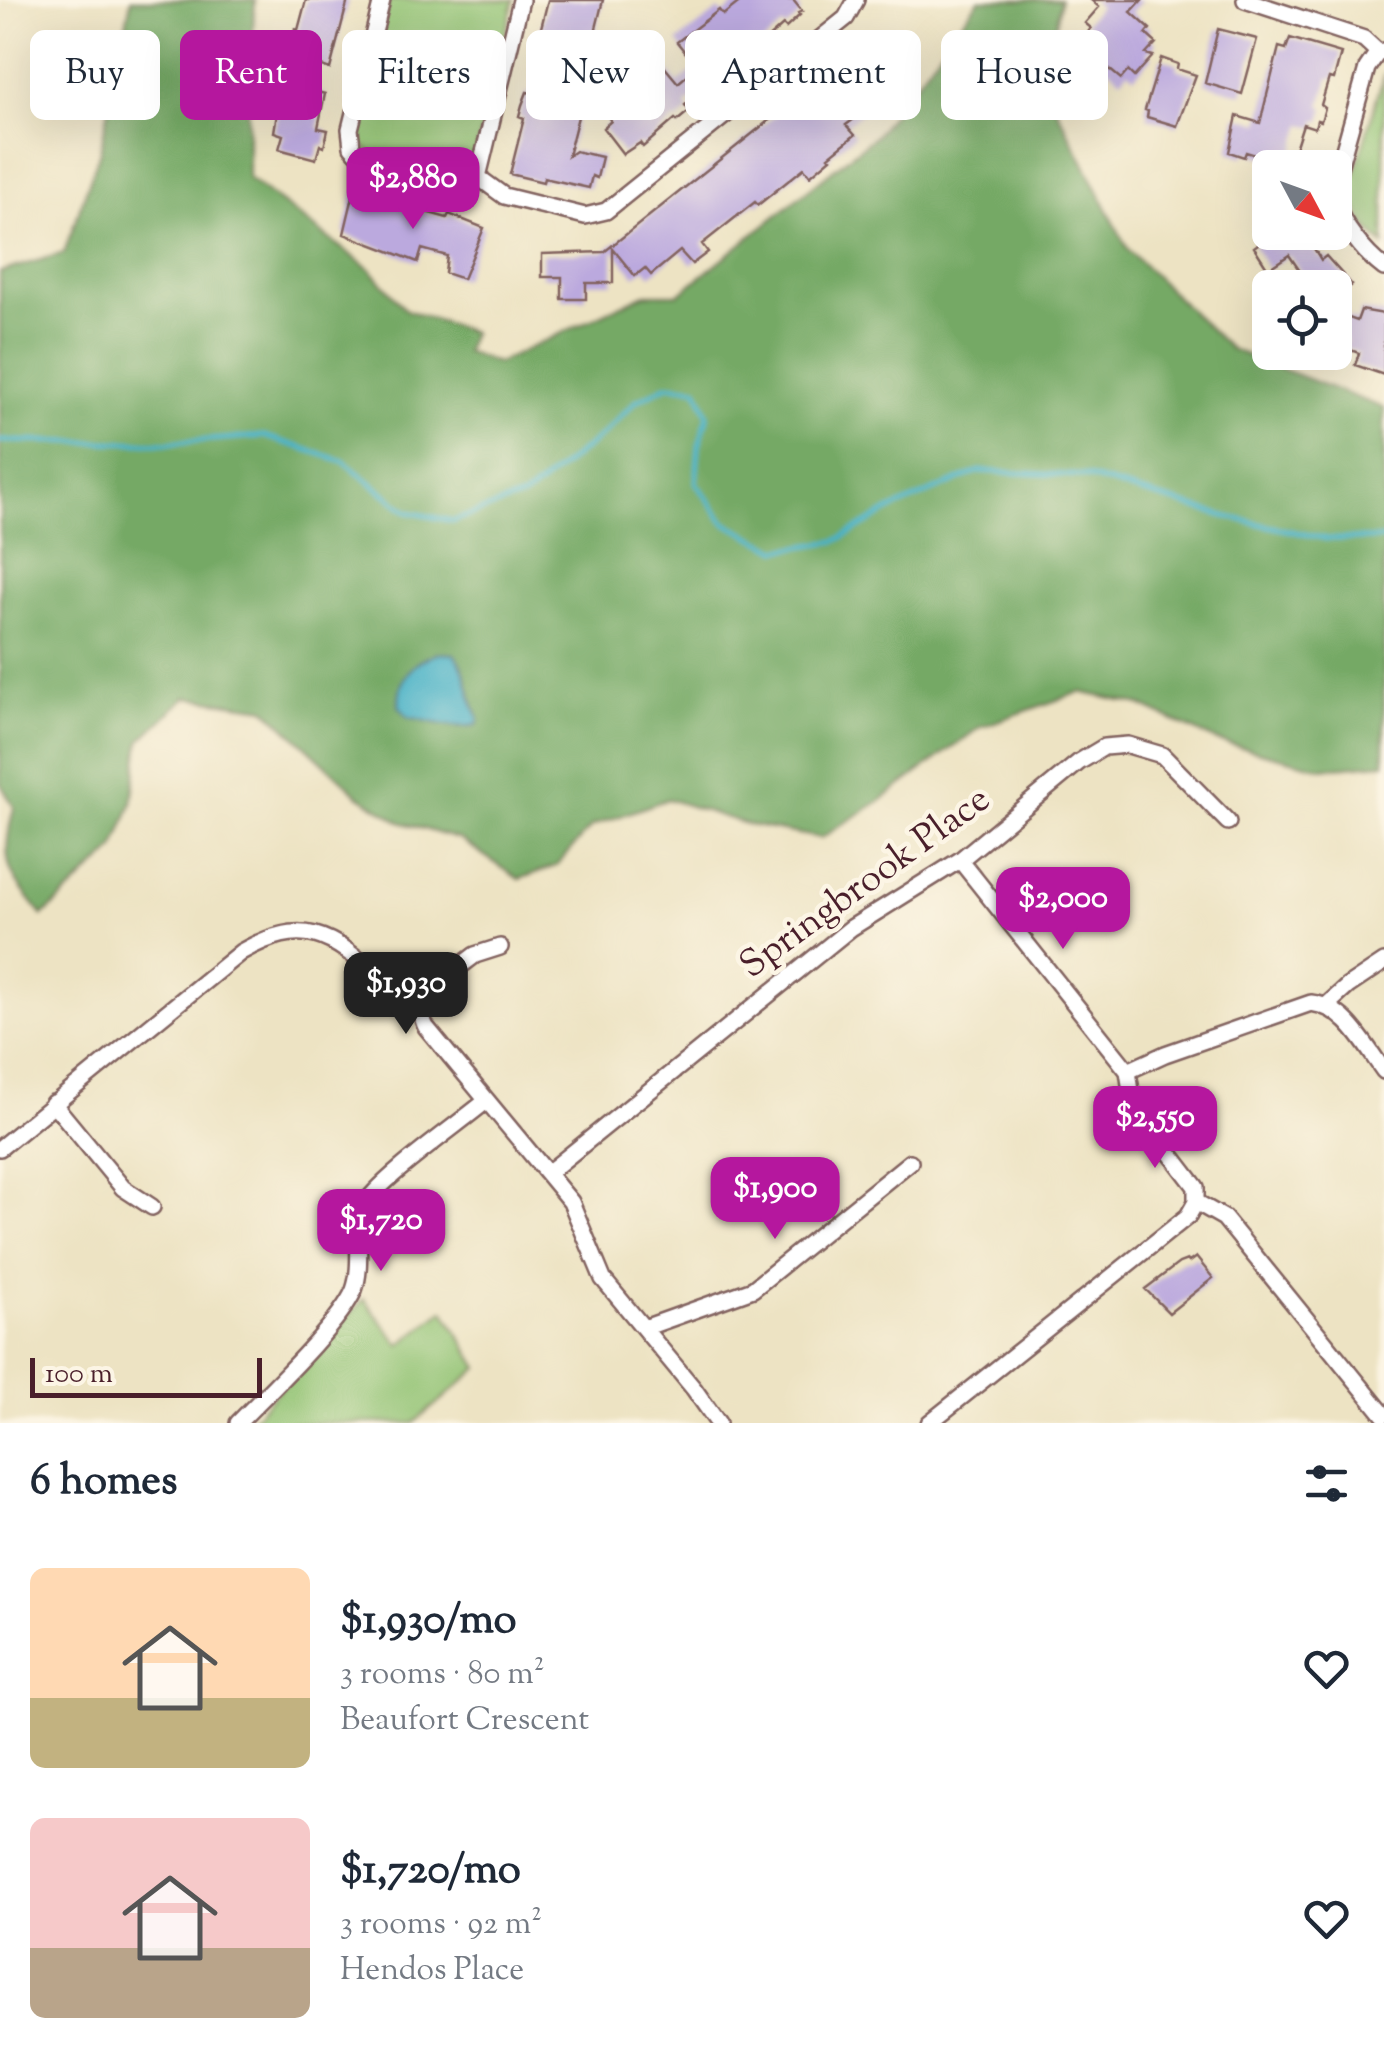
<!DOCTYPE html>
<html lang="en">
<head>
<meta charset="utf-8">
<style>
	body { margin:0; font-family:"Sorts Mill Goudy",serif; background:#f6f6f7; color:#1f2937; height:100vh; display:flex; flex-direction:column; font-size:38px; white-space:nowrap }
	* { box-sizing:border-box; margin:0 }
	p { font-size:32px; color:#747a83 }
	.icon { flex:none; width:55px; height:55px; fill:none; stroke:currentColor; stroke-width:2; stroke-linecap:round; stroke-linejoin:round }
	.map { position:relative; height:1423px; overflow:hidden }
	.sheet { display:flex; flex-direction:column; background:#fff; flex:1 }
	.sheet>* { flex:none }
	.hud { position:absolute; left:30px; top:30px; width:1325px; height:90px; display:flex; gap:20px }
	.needle { width:65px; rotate:131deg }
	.buttons { position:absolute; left:1252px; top:150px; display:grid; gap:20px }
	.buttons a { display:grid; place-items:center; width:100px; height:100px; border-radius:15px; background:#fff; box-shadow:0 10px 40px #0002; font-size:50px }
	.scale { position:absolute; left:30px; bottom:25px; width:232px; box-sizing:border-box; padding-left:10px; border:5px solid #4a1f2b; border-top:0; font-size:28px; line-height:35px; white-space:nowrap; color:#4a1f2b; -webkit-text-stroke:8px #fcf5e5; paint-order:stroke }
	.price { position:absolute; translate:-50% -85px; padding:0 22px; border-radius:20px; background:#b5179e; color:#fff; font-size:32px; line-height:65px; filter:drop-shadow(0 2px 5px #0008) }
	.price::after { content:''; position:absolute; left:50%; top:60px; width:30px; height:22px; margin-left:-15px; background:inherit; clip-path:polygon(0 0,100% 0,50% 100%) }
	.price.active { background:#222; color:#fff }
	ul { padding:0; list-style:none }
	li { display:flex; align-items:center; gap:30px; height:250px; padding:0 30px }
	li span { display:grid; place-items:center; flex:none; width:280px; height:200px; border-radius:15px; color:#555 }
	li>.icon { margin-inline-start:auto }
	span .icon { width:120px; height:120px; fill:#fffc; stroke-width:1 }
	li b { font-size:42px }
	h2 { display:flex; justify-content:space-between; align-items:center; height:120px; padding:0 30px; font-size:42px }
	.pill { padding:0 35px; border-radius:15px; background:#fff; box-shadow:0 10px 40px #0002; font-size:35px; line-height:90px }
	.pill.active { background:#b5179e; color:#fff }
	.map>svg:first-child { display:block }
	.green { fill:#92c373; stroke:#6e714f; stroke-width:2.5 }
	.forest { fill:#75a965; stroke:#606448; stroke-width:2.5 }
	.water { fill:#48b2c7; stroke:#496879; stroke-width:2.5 }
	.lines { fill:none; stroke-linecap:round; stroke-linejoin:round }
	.stream { stroke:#48b2c7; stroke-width:5 }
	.building { fill:#bba9de }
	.minor-casing { stroke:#836460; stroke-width:20 }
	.minor { stroke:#fff; stroke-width:15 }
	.labels { text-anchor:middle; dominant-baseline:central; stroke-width:9; stroke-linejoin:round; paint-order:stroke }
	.street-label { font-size:38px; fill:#4a1f2b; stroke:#fcf5e5 }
</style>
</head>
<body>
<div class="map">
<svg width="1384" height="1423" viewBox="0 0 1384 1423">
	<rect width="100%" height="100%" fill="#fcf5e5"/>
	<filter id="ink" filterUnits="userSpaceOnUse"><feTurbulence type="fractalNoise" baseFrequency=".01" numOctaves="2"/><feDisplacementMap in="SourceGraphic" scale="20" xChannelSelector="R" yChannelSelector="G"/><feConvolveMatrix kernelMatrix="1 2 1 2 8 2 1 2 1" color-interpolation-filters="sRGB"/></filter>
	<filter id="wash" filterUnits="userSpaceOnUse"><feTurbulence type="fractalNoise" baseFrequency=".0048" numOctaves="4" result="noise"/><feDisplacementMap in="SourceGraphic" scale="40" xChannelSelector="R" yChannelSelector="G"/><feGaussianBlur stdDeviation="2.25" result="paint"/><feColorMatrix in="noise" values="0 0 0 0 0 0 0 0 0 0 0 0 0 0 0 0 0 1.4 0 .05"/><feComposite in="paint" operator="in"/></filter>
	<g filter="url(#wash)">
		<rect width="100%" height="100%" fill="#ede3c3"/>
		<path class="green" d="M388,0H514L474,160L465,172L451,176L374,156L359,142L357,131Z
			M1384,73V245C1365,228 1352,209 1352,183Z
			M364,1299L400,1345L444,1310L479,1368L414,1423H248Z"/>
		<path class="forest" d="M131,0H255L248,109V178L371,270L406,310L472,332L465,352L498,363L645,294H679L876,135L979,0H1060L1046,88L1128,250L1230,349L1384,408V763L1322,768L1217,741L1140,705L1080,692L980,727L880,801L821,838L749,825L668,799L592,826L556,866L519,879L461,840L400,822L358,795L265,708L186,697L140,741L132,804L114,850L43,916C7,872 0,865 14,807L0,783V272L64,253L100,151Z"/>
		<path class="water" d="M437,653L454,654C469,671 468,698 479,718L477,725C457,730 429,721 408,717L399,706C398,677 411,663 437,653Z"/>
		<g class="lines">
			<path class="stream" d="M0,441L168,443L264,436L343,461L408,512L453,521L525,496L602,435L636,401L668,385L697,388L708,415L699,446L696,483L725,523L778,550L836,541L892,509L979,471L1084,476L1228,517L1327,539H1384"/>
		</g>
		<g id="blocks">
			<path class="building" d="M306,0H348L330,69L297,57L300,46L291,43L295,29L298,30Z
				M548,0H603L588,61L599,64L591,96L585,89L568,156L575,151L602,157L597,178L592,176L589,188L544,178L543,182L510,174L524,118L519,116L522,105L527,92L532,93L538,70L535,69L546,30L541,28Z
				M742,0H793L802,11L798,13L800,15L786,28L783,25L719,82L715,77L692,96L694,98L685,105L689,111L677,121L675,119L643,147L640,143L623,154L603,128L611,121L603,110L635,84L632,80L658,59L678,83L697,67L677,42L719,10L723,15Z
				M1091,0H1142L1131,12L1150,29L1146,34L1156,43L1146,54L1153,56L1134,77L1128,71L1121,79L1109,69L1094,86L1081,75L1090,65L1075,51L1091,28L1085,23L1099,7Z
				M1218,29L1257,39L1242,94L1205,83Z
				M1290,38L1341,53L1334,79L1329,78L1321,105L1325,108L1321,121L1317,120L1315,128L1303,124L1294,152L1286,150L1282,163L1246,152L1244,157L1229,152L1237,116L1260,123L1279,47L1286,49Z
				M859,46L870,60L867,63L890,92L846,125L855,135L829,156L831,158L810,176L804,168L758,205L755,202L702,244L708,252L692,264L680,251L651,275L645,268L635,276L613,249V283H586V299H562V277H542V254L604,252L812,86L846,51L849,55Z
				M1161,58L1178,64L1177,69L1196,75L1177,126L1147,117L1148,111L1145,110Z
				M282,83L325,94L318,128L328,130L324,147L320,145L316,159L279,149L283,135L274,132Z
				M354,192L447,218L449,214L484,228L463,279L445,273L447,256L422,249L418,262L344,234Z
				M1274,232H1304L1321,260L1326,256L1352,285L1335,298V288H1291L1304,277L1289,255L1268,269L1254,247Z
				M1361,310L1384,314V375L1355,365L1359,353L1345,348L1347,340L1335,331V313L1357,321Z
				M1196,1257L1213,1278L1169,1313L1145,1289L1179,1263L1187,1260L1189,1262Z"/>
		</g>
	</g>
	<g filter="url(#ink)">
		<use href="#blocks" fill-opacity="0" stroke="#836460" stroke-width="2.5"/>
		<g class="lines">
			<g class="minor-casing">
				<path id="minor" d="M382,0L350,129L352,147L366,162L454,183L478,177
					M1245,0L1364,39L1378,52L1384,51
					M478,177L504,196L585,216L606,211L846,18L856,0
					M478,177L521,0
					M1335,182L1367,68L1378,52
					M1335,202C1343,226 1364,253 1384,268
					M960,860L1128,1071
					M414,1001L475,955L500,947
					M1327,1005L1348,986L1384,962
					M53,1103L123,1188L152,1207
					M0,1148L241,952C304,916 330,934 380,978C391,988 410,994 418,1006C422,1012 422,1020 426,1027L571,1202L603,1279L694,1389L718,1423
					M549,1172L851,928L960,860L1079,762L1104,747L1128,745L1162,755L1228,822
					M1196,1202L1224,1218L1384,1415
					M644,1328L753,1289L910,1162
					M238,1423C267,1393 340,1324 354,1290C364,1263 353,1226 364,1206C377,1181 460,1123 486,1101
					M929,1423L1188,1216L1196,1202V1187L1133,1105L1128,1071L1165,1054L1311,1003C1346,1007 1364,1044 1384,1071"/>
			</g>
			<use href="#minor" class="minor"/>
		</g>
	</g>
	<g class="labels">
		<g class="street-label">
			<text transform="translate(866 884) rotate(-36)">Springbrook Place</text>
		</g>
	</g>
</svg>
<div class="buttons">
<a><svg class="needle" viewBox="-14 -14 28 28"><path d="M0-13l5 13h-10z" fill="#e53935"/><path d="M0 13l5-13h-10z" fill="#747a83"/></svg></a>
<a><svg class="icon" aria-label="locate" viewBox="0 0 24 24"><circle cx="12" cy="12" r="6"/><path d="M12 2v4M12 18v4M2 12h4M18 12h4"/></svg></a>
</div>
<div class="scale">100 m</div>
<b class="price" style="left:413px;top:232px">$2,880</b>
<b class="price" style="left:1063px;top:952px">$2,000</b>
<b class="price active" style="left:406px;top:1037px">$1,930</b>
<b class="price" style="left:1155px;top:1171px">$2,550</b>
<b class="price" style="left:775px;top:1242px">$1,900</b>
<b class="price" style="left:381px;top:1274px">$1,720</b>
<div class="hud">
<a class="pill">Buy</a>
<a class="pill active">Rent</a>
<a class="pill">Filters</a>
<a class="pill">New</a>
<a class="pill">Apartment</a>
<a class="pill">House</a>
</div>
</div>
<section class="sheet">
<h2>6 homes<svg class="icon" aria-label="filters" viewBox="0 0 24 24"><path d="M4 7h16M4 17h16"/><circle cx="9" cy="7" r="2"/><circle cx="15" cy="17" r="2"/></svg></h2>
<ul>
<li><span style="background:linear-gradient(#ffd9b3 65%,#c2b280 0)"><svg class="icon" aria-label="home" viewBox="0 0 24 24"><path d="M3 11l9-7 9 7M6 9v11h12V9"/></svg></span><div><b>$1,930/mo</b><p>3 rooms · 80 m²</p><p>Beaufort Crescent</p></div><svg class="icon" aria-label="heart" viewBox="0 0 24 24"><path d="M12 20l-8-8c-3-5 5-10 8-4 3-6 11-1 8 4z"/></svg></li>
<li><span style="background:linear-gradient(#f6c9c9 65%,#b9a48a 0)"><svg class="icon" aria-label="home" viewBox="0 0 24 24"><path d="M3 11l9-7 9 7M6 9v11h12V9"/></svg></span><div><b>$1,720/mo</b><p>3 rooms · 92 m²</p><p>Hendos Place</p></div><svg class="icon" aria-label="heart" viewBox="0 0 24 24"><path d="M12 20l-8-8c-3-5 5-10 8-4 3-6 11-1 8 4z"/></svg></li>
</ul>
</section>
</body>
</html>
